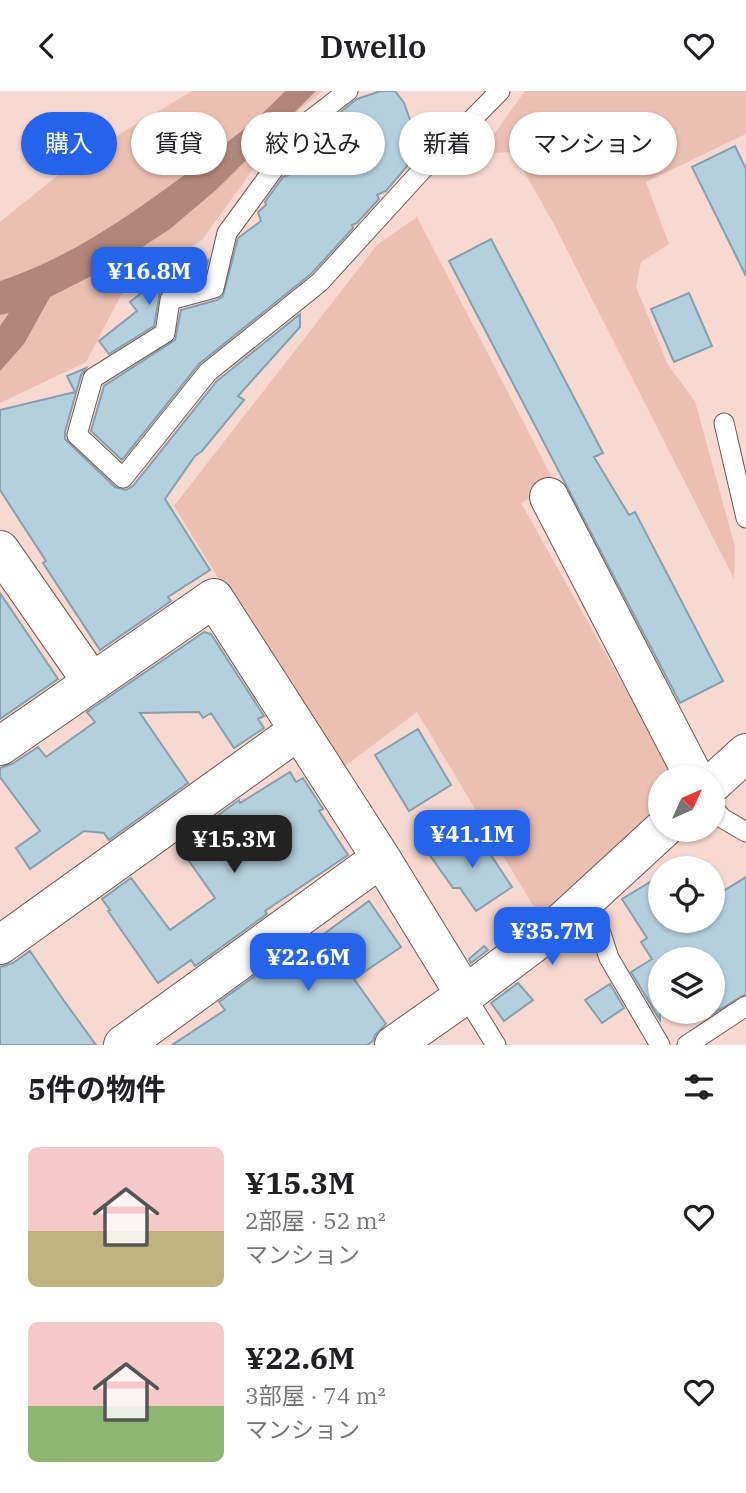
<!DOCTYPE html>
<html lang="ja">
<head>
<meta charset="utf-8">
<style>
	body { margin:0; font-family:"IBM Plex Serif","Noto Sans JP",serif; background:#f6f6f6; color:#202124; height:100vh; display:flex; flex-direction:column; font-size:26px; white-space:nowrap }
	* { box-sizing:border-box; margin:0 }
	p { font-size:23px; color:#757577 }
	.icon { flex:none; width:38px; height:38px; fill:none; stroke:currentColor; stroke-width:2; stroke-linecap:round; stroke-linejoin:round }
	.map { position:relative; height:954px; overflow:hidden }
	.details { display:flex; flex-direction:column; background:#fff; flex:1 }
	.details>* { flex:none }
	.top-card { position:absolute; left:21px; top:21px; width:705px; height:63px; display:flex; gap:14px }
	.needle { width:46px; rotate:45deg }
	.buttons { position:absolute; left:648px; top:674px; display:grid; gap:14px }
	.buttons a { display:grid; place-items:center; width:77px; height:77px; border-radius:50%; background:#fff; box-shadow:0 2px 5px #0004; font-size:35px }
	.price { position:absolute; translate:-50% -60px; padding:0 16px; border-radius:14px; background:#2563eb; color:#fff; font-size:23px; line-height:46px; filter:drop-shadow(0 2px 4px #0008) }
	.price::after { content:''; position:absolute; left:50%; top:42px; width:21px; height:16px; margin-left:-10px; background:inherit; clip-path:polygon(0 0,100% 0,50% 100%) }
	.price.current { background:#222; color:#fff }
	ul { padding:0; list-style:none }
	li { display:flex; align-items:center; gap:21px; height:175px; padding:0 28px }
	li span { display:grid; place-items:center; flex:none; width:196px; height:140px; border-radius:10px; color:#555 }
	li>.icon { margin-inline-start:auto }
	span .icon { width:84px; height:84px; fill:#fffc; stroke-width:1 }
	li b { font-size:30px }
	h2 { display:flex; justify-content:space-between; align-items:center; height:84px; padding:0 28px; font-size:30px }
	.chip { padding:0 24px; border-radius:32px; background:#fff; box-shadow:0 2px 5px #0004; font-size:24px; line-height:63px }
	.chip.current { background:#2563eb; color:#fff }
	header { display:flex; justify-content:space-between; align-items:center; height:91px; padding:0 28px; background:#fff; font-size:32px; font-weight:600 }
	.map>svg:first-child { display:block }
	.green { fill:#ecbfb3 }
	.water { fill:#b2867a }
	.building { fill:#b4cfdd; stroke:#85a0ac; stroke-width:2 }
	.lines { fill:none; stroke-linecap:round; stroke-linejoin:round }
	.service-casing { stroke:#6f564f; stroke-width:21 }
	.minor-casing { stroke:#6f564f; stroke-width:40 }
	.service { stroke:#fff; stroke-width:19 }
	.minor { stroke:#fff; stroke-width:38 }
</style>
</head>
<body>
<header><svg class="icon" aria-label="back" viewBox="0 0 24 24"><path d="M15 5l-7 7 7 7"/></svg>Dwello<svg class="icon" aria-label="heart" viewBox="0 0 24 24"><path d="M12 20l-8-8c-3-5 5-10 8-4 3-6 11-1 8 4z"/></svg></header>
<div class="map">
<svg width="746" height="954" viewBox="0 0 746 954">
	<rect width="100%" height="100%" fill="#f7d9d1"/>
	<path class="green" d="M192,0H322L291,26L202,149L121,204L86,271L0,312V131L78,68Z
		M525,0H746V43L646,91L669,153L641,171L636,196L668,274L695,310L735,456L734,488L555,135L513,61L480,63Z
		M417,126L556,394L521,412L675,686H660V718L581,796L538,823L417,621L337,681L174,415L377,154Z"/>
	<path class="water" d="M285,0H316L217,98L170,138L121,170L50,206L24,253L0,280V235L9,222L0,224V190C73,166 138,119 199,73C229,50 259,28 285,0Z"/>
	<path class="building" d="M381,0H395L404,12L422,62L413,68L386,100L377,104L379,108L357,132L352,134L353,137L312,182L199,273L122,369L91,340L104,295L175,249L181,219L217,209L223,205L238,147L261,130L258,121L266,114L265,111L283,86L293,82L290,76L308,53L338,39L333,27L357,8Z
		M735,55L746,78V185L692,76Z
		M491,148L603,362L594,366L629,424L635,421L723,590L680,612L449,170Z
		M208,169L204,187L167,197L160,201L154,235L109,263L99,250L137,220L130,211L163,185Z
		M689,202L712,255L674,271L651,218Z
		M300,223V236L238,305L244,309L202,360L195,365L165,408L210,479L168,506L171,510L100,559L43,472L46,470L0,399V319L75,301L67,285L86,277L81,284L65,341V348L115,396L126,399L133,395L217,290Z
		M0,502L58,588L0,628Z
		M204,541L211,543L264,625L258,628L264,637L234,657L211,622L203,627L199,621L140,622L188,692L109,749L104,742L84,740L30,778L16,757L40,740L0,686V677L12,673L38,656L46,666L95,631L87,621Z
		M418,638L451,694L409,720L375,664Z
		M290,681L296,691L303,687L323,718L319,720L348,764L265,820L267,823L195,875L191,869L158,892L108,820L110,819L102,808L131,787L170,839L215,807L189,770L195,766L184,749L239,709L240,712Z
		M469,741L473,746L477,743L512,796L476,820L460,797H453L429,763Z
		M660,785V830H712V807L746,786V903L712,923V868H660V929L631,881L652,868L641,851L647,847L622,808Z
		M369,810L401,856L354,888L386,933L375,944L373,950L367,954H172L225,919L219,911L291,859L295,864Z
		M484,855L488,859L471,872L469,868Z
		M30,860L62,907L96,954H0V876L13,872Z
		M518,892L533,909L504,930L491,912Z
		M610,893L624,917L602,932L585,909Z"/>
	<g class="lines">
		<g class="service-casing">
			<path id="service" d="M348,0L309,30L227,142L214,197L170,209L165,242L93,287L77,344L123,387L208,281L320,191L423,78L500,0
				M724,332L746,427
				M712,715L722,727L746,741
				M589,806L609,867L660,954
				M465,904L496,954
				M687,954L746,915"/>
		</g>
		<g class="minor-casing">
			<path id="minor" d="M549,406L694,686
				M0,459L92,591
				M0,655L214,507L381,767L465,904
				M712,693L746,662
				M0,854L299,639
				M123,954L381,767
				M394,954L465,904L563,830L663,738"/>
		</g>
		<use href="#service" class="service"/>
		<use href="#minor" class="minor"/>
	</g>
</svg>
<div class="buttons">
<a><svg class="needle" viewBox="-14 -14 28 28"><path d="M0-13l5 13h-10z" fill="#e53935"/><path d="M0 13l5-13h-10z" fill="#757577"/></svg></a>
<a><svg class="icon" aria-label="locate" viewBox="0 0 24 24"><circle cx="12" cy="12" r="6"/><path d="M12 2v4M12 18v4M2 12h4M18 12h4"/></svg></a>
<a><svg class="icon" aria-label="layers" viewBox="0 0 24 24"><path d="M12 4l9 5-9 5-9-5zM3 14l9 5 9-5"/></svg></a>
</div>
<b class="price" style="left:149px;top:216px">¥16.8M</b>
<b class="price" style="left:472px;top:779px">¥41.1M</b>
<b class="price current" style="left:234px;top:784px">¥15.3M</b>
<b class="price" style="left:552px;top:876px">¥35.7M</b>
<b class="price" style="left:308px;top:902px">¥22.6M</b>
<div class="top-card">
<a class="chip current">購入</a>
<a class="chip">賃貸</a>
<a class="chip">絞り込み</a>
<a class="chip">新着</a>
<a class="chip">マンション</a>
</div>
</div>
<section class="details">
<h2>5件の物件<svg class="icon" aria-label="filters" viewBox="0 0 24 24"><path d="M4 7h16M4 17h16"/><circle cx="9" cy="7" r="2"/><circle cx="15" cy="17" r="2"/></svg></h2>
<ul>
<li><span style="background:linear-gradient(#f6c9c9 60%,#c2b280 0)"><svg class="icon" aria-label="home" viewBox="0 0 24 24"><path d="M3 11l9-7 9 7M6 9v11h12V9"/></svg></span><div><b>¥15.3M</b><p>2部屋 · 52 m²</p><p>マンション</p></div><svg class="icon" aria-label="heart" viewBox="0 0 24 24"><path d="M12 20l-8-8c-3-5 5-10 8-4 3-6 11-1 8 4z"/></svg></li>
<li><span style="background:linear-gradient(#f6c9c9 60%,#8fb573 0)"><svg class="icon" aria-label="home" viewBox="0 0 24 24"><path d="M3 11l9-7 9 7M6 9v11h12V9"/></svg></span><div><b>¥22.6M</b><p>3部屋 · 74 m²</p><p>マンション</p></div><svg class="icon" aria-label="heart" viewBox="0 0 24 24"><path d="M12 20l-8-8c-3-5 5-10 8-4 3-6 11-1 8 4z"/></svg></li>
</ul>
</section>
</body>
</html>
